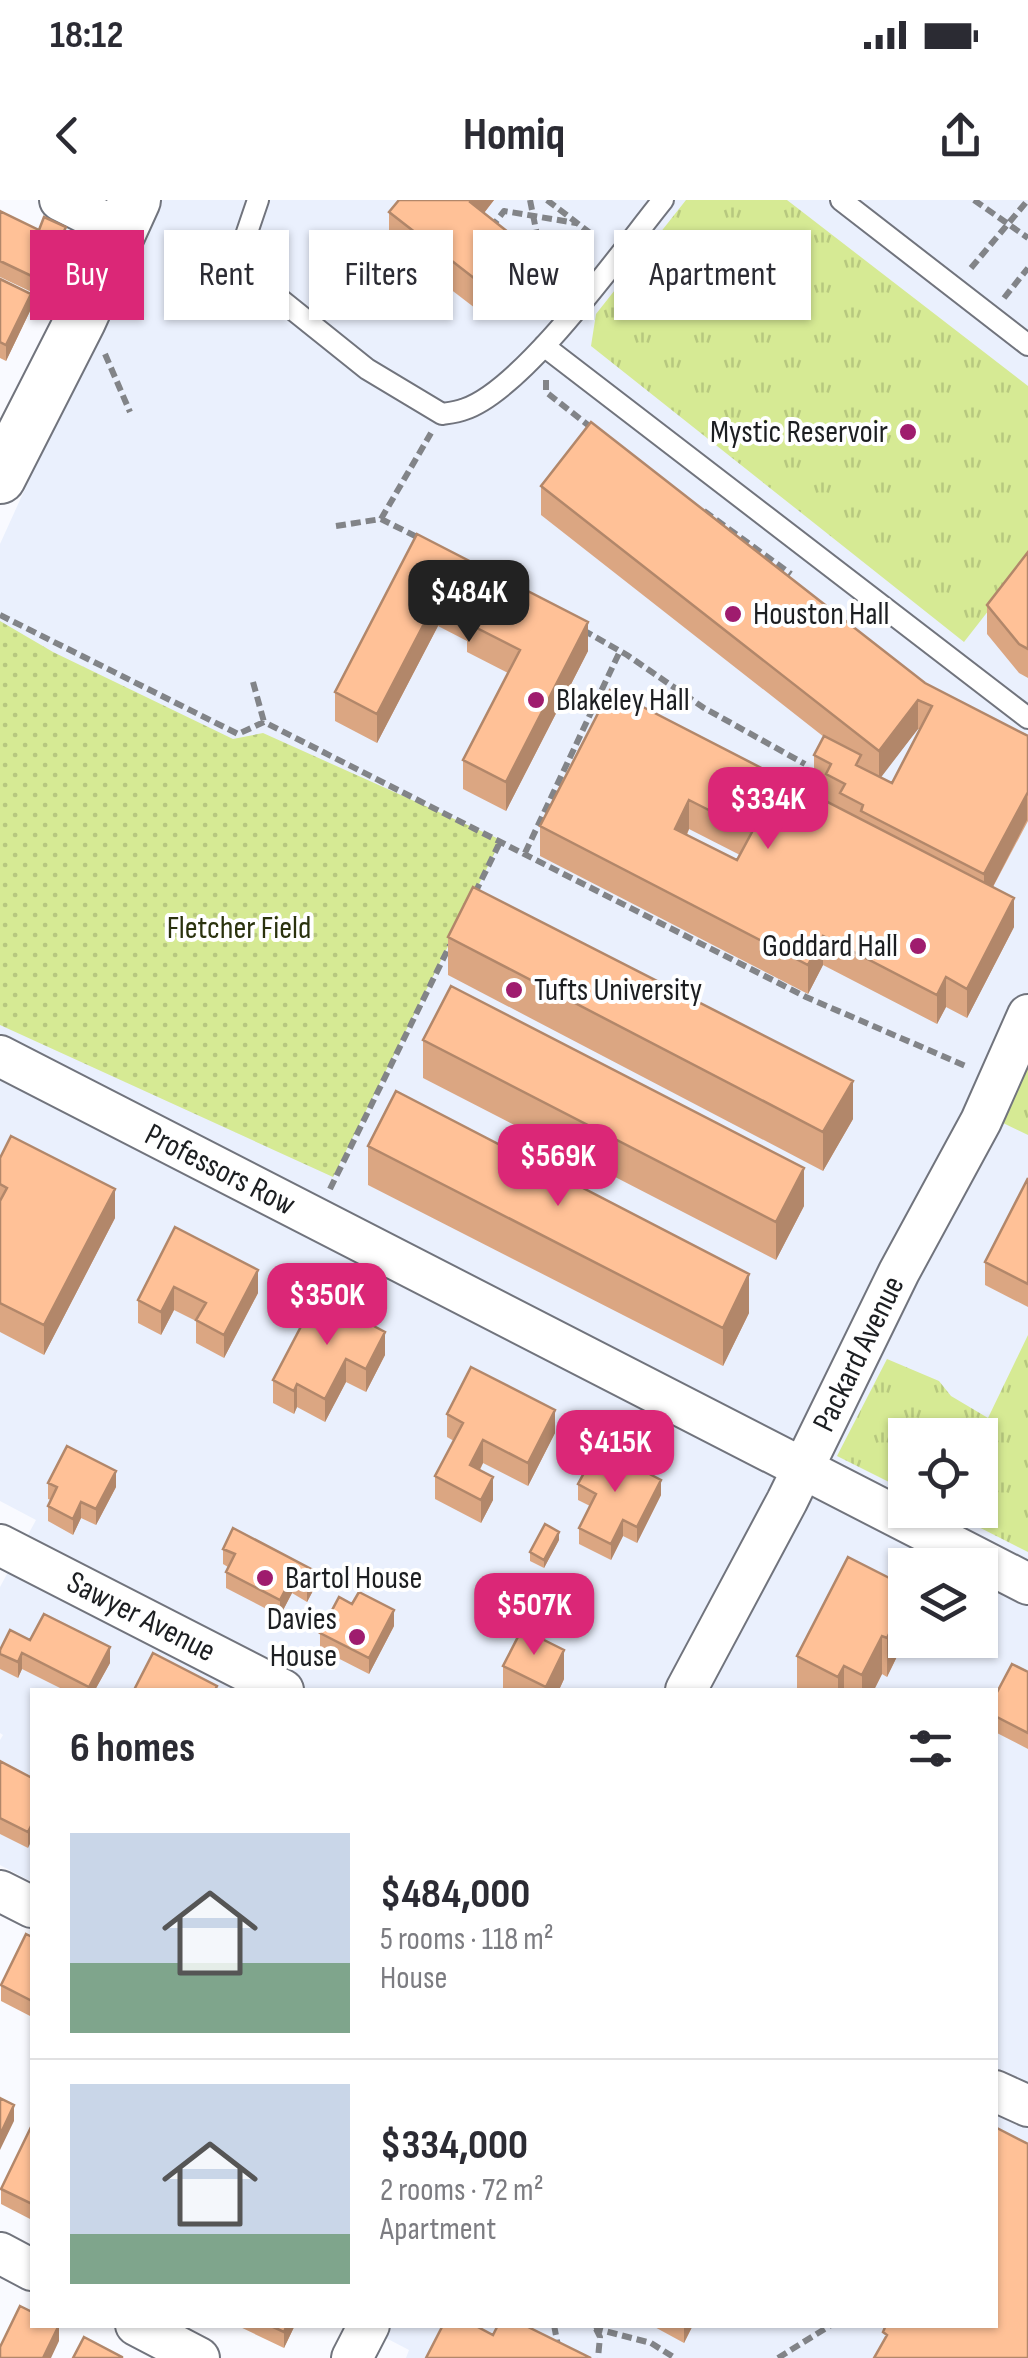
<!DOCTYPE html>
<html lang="en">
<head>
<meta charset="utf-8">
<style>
	body { margin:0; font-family:"Sofia Sans Condensed",sans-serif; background:#f2f2f3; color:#2b2b33; height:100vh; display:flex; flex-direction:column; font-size:38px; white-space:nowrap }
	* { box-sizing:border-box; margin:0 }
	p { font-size:32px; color:#7c7c81 }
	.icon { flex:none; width:55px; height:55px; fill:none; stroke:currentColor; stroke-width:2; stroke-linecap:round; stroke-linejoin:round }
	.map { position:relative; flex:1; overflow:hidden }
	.drawer { position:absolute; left:30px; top:1488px; width:968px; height:640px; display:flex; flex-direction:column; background:#fff; border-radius:0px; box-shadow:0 2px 8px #0004 }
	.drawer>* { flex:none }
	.top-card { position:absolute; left:30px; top:30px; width:970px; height:90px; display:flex; gap:20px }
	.controls { position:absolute; left:888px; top:1218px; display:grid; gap:20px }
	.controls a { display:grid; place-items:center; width:110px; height:110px; border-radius:0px; background:#fff; box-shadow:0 2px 8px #0004; font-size:50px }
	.price { position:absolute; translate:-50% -85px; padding:0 22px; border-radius:20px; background:#db2777; color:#fff; font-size:32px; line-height:65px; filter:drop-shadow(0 2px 5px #0008) }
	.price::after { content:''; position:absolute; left:50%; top:60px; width:30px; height:22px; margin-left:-15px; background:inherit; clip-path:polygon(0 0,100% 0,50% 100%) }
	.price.current { background:#222; color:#fff }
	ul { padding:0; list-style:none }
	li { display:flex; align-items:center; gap:30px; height:250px; padding:0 40px }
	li+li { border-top:2px solid #e1e1e2 }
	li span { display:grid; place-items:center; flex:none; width:280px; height:200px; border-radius:0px; color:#555 }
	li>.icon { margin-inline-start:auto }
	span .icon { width:120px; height:120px; fill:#fffc; stroke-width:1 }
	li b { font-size:42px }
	h2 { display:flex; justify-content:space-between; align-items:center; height:120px; padding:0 40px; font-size:42px }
	.chip { padding:0 35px; border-radius:0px; background:#fff; box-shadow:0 2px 8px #0004; font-size:35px; line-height:90px }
	.chip.current { background:#db2777; color:#fff }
	.status { display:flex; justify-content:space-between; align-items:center; height:70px; padding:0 50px; background:#fff; direction:ltr }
	.status svg { height:28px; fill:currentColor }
	header { display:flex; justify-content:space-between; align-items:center; height:130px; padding:0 40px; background:#fff; font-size:45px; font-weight:700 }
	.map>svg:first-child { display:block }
	.built { fill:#eaf0fd; fill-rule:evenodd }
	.grass { fill:url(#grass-tufts) }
	.park { fill:url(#park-dots) }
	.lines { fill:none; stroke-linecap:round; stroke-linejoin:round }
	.service-casing { stroke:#71747d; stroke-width:24 }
	.minor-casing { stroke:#71747d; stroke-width:44 }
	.tertiary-casing { stroke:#71747d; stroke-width:54 }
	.path { stroke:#828488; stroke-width:6; stroke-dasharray:10 5; stroke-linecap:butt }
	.service { stroke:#fff; stroke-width:20 }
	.minor { stroke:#fff; stroke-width:40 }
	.tertiary { stroke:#fff; stroke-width:50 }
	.wall { fill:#dba682; fill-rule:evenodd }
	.shaded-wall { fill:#b2876a }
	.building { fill:#ffc197; stroke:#b2876a; stroke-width:2.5; fill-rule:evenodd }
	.poi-dot { fill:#9f1c6e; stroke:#fff; stroke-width:4 }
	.labels { text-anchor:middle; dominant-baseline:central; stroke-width:8; stroke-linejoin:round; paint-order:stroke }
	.poi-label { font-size:32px; fill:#1c1e21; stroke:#fff; text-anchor:start }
	.park-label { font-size:32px; fill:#2a320d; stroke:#fff }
	.street-label { font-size:32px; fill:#1c1e21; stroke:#fff }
</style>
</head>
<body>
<div class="status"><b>18:12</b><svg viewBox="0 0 49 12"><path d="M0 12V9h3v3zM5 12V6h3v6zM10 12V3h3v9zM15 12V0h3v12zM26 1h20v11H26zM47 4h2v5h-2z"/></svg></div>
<header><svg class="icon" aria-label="back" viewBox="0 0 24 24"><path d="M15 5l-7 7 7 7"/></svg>Homiq<svg class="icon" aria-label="share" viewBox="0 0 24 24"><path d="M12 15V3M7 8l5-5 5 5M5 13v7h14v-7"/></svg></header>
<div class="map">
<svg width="1028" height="2158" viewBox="0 0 1028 2158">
	<defs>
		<pattern id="grass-tufts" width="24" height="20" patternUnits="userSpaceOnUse" patternTransform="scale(2.5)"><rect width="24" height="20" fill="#d6ea94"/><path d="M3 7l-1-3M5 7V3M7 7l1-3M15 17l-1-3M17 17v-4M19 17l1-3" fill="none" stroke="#b7c87f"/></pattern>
		<pattern id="park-dots" width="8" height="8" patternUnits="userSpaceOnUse" patternTransform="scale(2.5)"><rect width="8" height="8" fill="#d6ea94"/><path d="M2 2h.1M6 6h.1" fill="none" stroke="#b7c87f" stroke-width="1.8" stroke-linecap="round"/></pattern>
	</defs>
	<rect width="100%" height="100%" fill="#f9faff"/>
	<path class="built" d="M156,0H1028V2158H406L409,2150L361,2125H995V1490H32V1682L0,1665V1540L3,1535L0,1533V1387L36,1320L0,1301V344ZM905,1235H980V1310H905ZM905,1365H980V1440H905Z"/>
	<path class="grass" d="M686,0H787L1028,186V360L964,442L591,146L596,114Z
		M1028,863V935L1001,922Z
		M1028,1135V1352L945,1310H980V1235H905V1290L837,1256L887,1159L939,1181L951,1196L988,1218Z"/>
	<path class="park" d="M0,421L53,452L233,539L263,533L501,640L333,977L0,825Z"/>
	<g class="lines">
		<g class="service-casing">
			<path id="service" d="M258,0L242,47L246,72L367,169L442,214C449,213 458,212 465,209C524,189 621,52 663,0
				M841,0L1028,145
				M544,146L1028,518"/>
		</g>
		<g class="minor-casing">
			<path id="minor" d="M60,0L120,30
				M0,856L1028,1384
				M0,1345L283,1490
				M686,1490L787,1301L899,1072L981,921L1028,815
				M0,1691L32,1707
				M995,1891L1028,1906
				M0,2053L32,2070
				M136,2125L199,2158
				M352,2158L369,2125"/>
		</g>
		<g class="tertiary-casing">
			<path id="tertiary" d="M0,278L80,121L135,0"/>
		</g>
		<path class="path" d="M530,0L549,94
			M547,0L594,36
			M974,0L1028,38
			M491,28L504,11L576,23
			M971,68L1028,0
			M1004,98L1028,68
			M105,154L130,212
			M546,180V192L593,229
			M704,311L791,374
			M381,319L431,233
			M336,326L381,319L419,338
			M0,415L238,534L264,522L806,797L968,867
			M583,430L627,455L704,508L805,564
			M253,482L264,522
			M525,653L620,451
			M475,693L501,640
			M330,989L450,745
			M554,2125L559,2151L567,2158
			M596,2125L597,2129L651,2143L675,2158
			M596,2129L600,2137L598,2158
			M778,2158L831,2125"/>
		<use href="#service" class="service"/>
		<use href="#minor" class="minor"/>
		<use href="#tertiary" class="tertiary"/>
	</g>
	<path class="wall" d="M399,0H494L484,13L523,73L488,118L389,42V12Z
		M0,11L66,43L40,96L0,77Z
		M0,79L31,109L6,161L0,158Z
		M541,286L1028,536V621L993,687L1014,727L967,818L946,807L937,824L823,765L808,794L540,656V626L610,490L826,601V590L814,584V555L824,537L541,315ZM918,529H920L892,583L880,577ZM689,629L740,655L737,660L687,635Z
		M417,334L588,451L506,611L463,589V560L508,473L467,452V441L438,426L377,543L335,521V492Z
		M1028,352V478L1019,473L987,434V405Z
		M448,737L853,919L823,971L448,775Z
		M423,840L804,1006L776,1060L423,878Z
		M368,946L749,1113L723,1166L368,985Z
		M0,958L115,1018L44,1155L0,1132Z
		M1028,978V1107L985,1085V1062Z
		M175,1027L258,1093L224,1158L196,1143V1121L174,1110L161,1135L138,1123V1100Z
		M317,1096L385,1155L366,1192L346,1182L325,1222L297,1207L294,1214L273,1203V1180Z
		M447,1214L555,1233L528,1286L483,1263L480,1270L493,1300L481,1323L435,1299V1276L454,1241L447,1237Z
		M48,1283L116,1287L96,1325L81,1318L73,1335L48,1321V1306L51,1300L48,1299Z
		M578,1284L661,1295L637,1343L623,1336L611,1360L579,1344V1328L590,1306L578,1300Z
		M559,1340L544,1368L530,1361V1352Z
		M223,1349L315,1387L307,1402L292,1393L280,1416L226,1388V1372L228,1367L223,1364Z
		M905,1386V1440L887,1477L882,1474L874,1490H797V1456Z
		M352,1404L394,1426L369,1474L320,1449V1433Z
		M30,1440L110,1463L95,1490H64L22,1469L18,1478L0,1469V1450Z
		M503,1466L564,1479L559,1490H503Z
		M1028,1472V1549L995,1532V1496Z
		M0,1561L32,1578L28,1648L0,1634Z
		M32,1737V1817L1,1801V1785Z
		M32,1925V2020L1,2004V1989Z
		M236,2125H295L284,2148Z
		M651,2125H693L684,2143Z"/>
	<path class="shaded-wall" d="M471,0H494L470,31V2Z
		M66,27V43L40,96V80Z
		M523,44V73L488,118V89Z
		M31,94V109L6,161V145Z
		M438,397V426L377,543V514Z
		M588,422V451L506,611V582Z
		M918,500V529L879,580V551Z
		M1027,591V620L984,704V674Z
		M689,600V629L675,658V629Z
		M1014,698V727L967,818V789Z
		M823,736V765L808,794V765Z
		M946,777V807L937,824V795Z
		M853,881V919L823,971V932Z
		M804,968V1006L776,1060V1022Z
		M115,989V1018L44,1155V1125Z
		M258,1070V1093L224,1158V1135Z
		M749,1074V1113L723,1166V1128Z
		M174,1087V1110L161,1135V1112Z
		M385,1132V1155L366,1192V1169Z
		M346,1159V1182L325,1222V1199Z
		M297,1184V1207L294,1214V1191Z
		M555,1210V1233L528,1286V1263Z
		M483,1240V1263L470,1288V1265Z
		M116,1271V1287L96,1325V1309Z
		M493,1277V1300L481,1323V1300Z
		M661,1280V1295L637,1343V1327Z
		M81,1302V1318L73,1335V1319Z
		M623,1320V1336L611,1360V1344Z
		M559,1332V1340L544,1368V1360Z
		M315,1371V1387L307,1402V1386Z
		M292,1377V1393L280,1416V1400Z
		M905,1402V1440L887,1477V1438Z
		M394,1410V1426L369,1474V1458Z
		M882,1436V1474L874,1490H862V1475Z
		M110,1447V1463L95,1490H89V1487Z
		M564,1450V1479L559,1490H546V1487Z
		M22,1453V1469L18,1478V1462Z
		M844,1466V1490H838V1477Z
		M32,1624V1640L28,1648V1632Z
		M14,1905V1921L0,1950V1935Z
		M59,2125V2141L51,2158H43Z
		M287,2125H295L284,2148V2132Z
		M684,2125H693L684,2143Z"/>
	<path class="building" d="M399,0H471L470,2L523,44L488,89L389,12Z
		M0,11L39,30L44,17L66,27L40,80L0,61Z
		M0,79L31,94L6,145L0,142Z
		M591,222L925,483L1028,536V592L984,674L861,611L863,605L840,593L845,584L826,574L831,564L814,555L824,536L861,555L856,565L892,583L932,506L918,500L879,551L541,286Z
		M417,334L588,422L506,582L463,560L520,450L467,423L471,414L438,397L377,514L335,492Z
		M1028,352V449L1019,444L987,405Z
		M610,490L1014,698L967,789L946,777L937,795L823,736L808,765L540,626ZM689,600L752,632L737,660L675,629Z
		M473,687L853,881L823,932L448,737Z
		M451,786L804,968L776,1022L423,840Z
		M396,891L749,1074L723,1128L368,946Z
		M11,936L115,989L44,1125L0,1103V1001L7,988L0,984V958Z
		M1028,978V1084L985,1062Z
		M175,1027L258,1070L224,1135L196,1120L206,1103L174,1087L161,1112L138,1100Z
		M317,1096L385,1132L366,1169L346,1159L325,1199L297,1184L294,1191L273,1180Z
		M471,1167L555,1210L528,1263L483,1240L470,1265L493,1277L481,1300L435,1276L463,1223L447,1214Z
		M67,1246L116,1271L96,1309L81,1302L73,1319L48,1306L57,1287L48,1283Z
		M598,1247L661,1280L637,1327L623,1320L611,1344L579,1328L596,1294L578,1284Z
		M545,1324L559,1332L544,1360L530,1352Z
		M233,1328L315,1371L307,1386L292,1377L280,1400L226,1372L235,1354L223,1349Z
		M848,1357L905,1386V1402L887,1438L882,1436L862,1475L844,1466L838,1477L797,1456Z
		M359,1392L394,1410L369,1458L320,1433L339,1397L352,1404Z
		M44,1414L110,1447L89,1487L22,1453L18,1462L0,1454V1450L10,1430L30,1440Z
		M522,1429L564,1450L546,1487L503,1466Z
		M153,1453L217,1486L215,1490H134Z
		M1012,1464L1028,1472V1533L995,1516V1496Z
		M0,1561L32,1578V1624L28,1632L0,1618Z
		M26,1734L32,1737V1801L1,1785Z
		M0,1898L14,1905L0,1935Z
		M32,1925V2004L1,1989Z
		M995,1927L1028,1944V2158H874L887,2135L883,2132L886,2125H995Z
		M20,2106L32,2112V2125H59L43,2158H0V2147Z
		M269,2125H287L284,2132Z
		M443,2125H474L493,2135L498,2125H524L591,2158H426Z
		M84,2137L122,2157V2158H73Z"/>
	<g class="poi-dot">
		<circle cx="908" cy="232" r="10"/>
		<circle cx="733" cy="414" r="10"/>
		<circle cx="536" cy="500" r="10"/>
		<circle cx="918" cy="746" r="10"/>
		<circle cx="514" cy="790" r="10"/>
		<circle cx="265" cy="1378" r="10"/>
		<circle cx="357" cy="1437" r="10"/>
	</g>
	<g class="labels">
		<g class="poi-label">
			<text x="888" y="232" text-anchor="end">Mystic Reservoir</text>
			<text x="753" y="414">Houston Hall</text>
			<text x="556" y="500">Blakeley Hall</text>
			<text x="898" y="746" text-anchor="end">Goddard Hall</text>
			<text x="534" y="790">Tufts University</text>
			<text x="285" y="1378">Bartol House</text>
			<text x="337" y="1419" text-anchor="end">Davies<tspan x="337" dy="37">House</tspan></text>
		</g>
		<g class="park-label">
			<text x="239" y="728">Fletcher Field</text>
		</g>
		<g class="street-label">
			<text transform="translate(220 970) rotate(27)">Professors Row</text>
			<text transform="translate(859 1154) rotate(-64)">Packard Avenue</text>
			<text transform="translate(141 1417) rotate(27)">Sawyer Avenue</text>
		</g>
	</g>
</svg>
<div class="controls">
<a><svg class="icon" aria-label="locate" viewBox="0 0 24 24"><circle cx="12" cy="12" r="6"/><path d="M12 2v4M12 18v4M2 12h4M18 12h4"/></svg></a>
<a><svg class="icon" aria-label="layers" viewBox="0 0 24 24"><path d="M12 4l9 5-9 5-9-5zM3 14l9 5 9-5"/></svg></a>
</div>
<b class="price current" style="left:469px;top:445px">$484K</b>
<b class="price" style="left:768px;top:652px">$334K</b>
<b class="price" style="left:558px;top:1009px">$569K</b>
<b class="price" style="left:327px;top:1148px">$350K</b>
<b class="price" style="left:615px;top:1295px">$415K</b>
<b class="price" style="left:534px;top:1458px">$507K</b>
<div class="top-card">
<a class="chip current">Buy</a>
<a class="chip">Rent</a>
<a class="chip">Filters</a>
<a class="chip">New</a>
<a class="chip">Apartment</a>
</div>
<section class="drawer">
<h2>6 homes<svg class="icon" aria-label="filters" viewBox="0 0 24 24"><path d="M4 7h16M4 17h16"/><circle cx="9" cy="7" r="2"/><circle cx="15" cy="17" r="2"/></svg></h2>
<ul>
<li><span style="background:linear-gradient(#c9d6e8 65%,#7fa58c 0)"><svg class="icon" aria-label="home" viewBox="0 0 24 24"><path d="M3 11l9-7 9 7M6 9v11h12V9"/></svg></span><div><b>$484,000</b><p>5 rooms · 118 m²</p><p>House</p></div></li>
<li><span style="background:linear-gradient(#c9d6e8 75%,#7fa58c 0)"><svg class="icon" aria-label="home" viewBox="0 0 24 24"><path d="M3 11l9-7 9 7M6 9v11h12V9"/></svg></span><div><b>$334,000</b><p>2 rooms · 72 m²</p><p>Apartment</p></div></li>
</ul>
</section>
</div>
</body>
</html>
